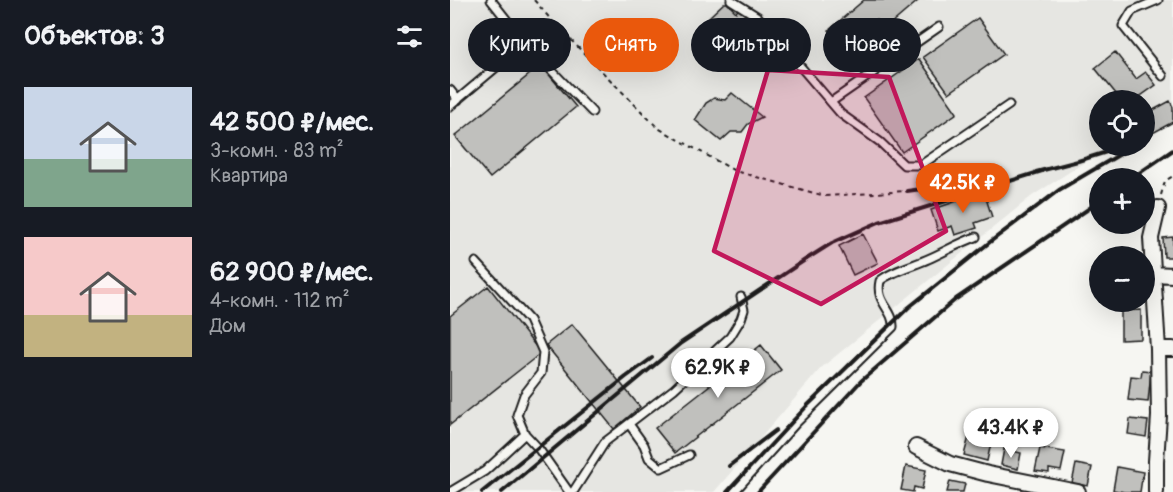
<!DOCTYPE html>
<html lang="ru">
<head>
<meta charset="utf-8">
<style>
	body { margin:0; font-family:Pangolin,sans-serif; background:#242831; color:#f1f3f6; height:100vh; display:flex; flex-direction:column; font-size:22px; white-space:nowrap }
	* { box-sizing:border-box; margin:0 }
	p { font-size:20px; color:#9ea1a6 }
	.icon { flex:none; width:33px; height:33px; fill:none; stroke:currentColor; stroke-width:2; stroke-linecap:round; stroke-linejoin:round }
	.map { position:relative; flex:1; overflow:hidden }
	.panel { display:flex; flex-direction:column; background:#171b24; width:450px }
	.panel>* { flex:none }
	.guide { position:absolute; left:18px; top:18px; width:570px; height:54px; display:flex; gap:12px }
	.buttons { position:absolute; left:639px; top:90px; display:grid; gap:12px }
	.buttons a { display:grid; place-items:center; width:66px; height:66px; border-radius:50%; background:#171b24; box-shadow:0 6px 24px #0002; font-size:30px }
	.price { position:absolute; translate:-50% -51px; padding:0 14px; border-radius:21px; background:#fff; color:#222; font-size:20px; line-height:39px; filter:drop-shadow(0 2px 3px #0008) }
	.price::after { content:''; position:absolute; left:50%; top:36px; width:18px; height:14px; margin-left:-9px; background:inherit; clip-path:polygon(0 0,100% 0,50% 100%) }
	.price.active { background:#ea580c; color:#fff }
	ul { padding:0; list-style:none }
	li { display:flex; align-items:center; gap:18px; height:150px; padding:0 24px }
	li span { display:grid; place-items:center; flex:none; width:168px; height:120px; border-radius:0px; color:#555 }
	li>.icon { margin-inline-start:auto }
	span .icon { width:72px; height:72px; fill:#fffc; stroke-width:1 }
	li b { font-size:26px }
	h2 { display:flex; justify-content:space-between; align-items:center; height:72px; padding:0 24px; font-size:26px }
	.chip { padding:0 21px; border-radius:27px; background:#171b24; box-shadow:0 6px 24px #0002; font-size:21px; line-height:54px }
	.chip.active { background:#ea580c; color:#fff }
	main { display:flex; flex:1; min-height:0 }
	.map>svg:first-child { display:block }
	.built { fill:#e6e6e2 }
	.building { fill:#c0c0bd; stroke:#1c1c1c; stroke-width:1.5 }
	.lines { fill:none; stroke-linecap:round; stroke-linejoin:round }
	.lane-casing { stroke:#1c1c1c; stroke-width:11 }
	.street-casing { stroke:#1c1c1c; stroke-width:18 }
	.path { stroke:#1c1c1c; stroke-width:2; stroke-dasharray:4.5 4.5; stroke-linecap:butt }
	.lane { stroke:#f6f6f2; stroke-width:7 }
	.street { stroke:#f6f6f2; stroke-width:14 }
	.rail { stroke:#1c1c1c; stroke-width:4 }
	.marked { fill:#c2185b; fill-opacity:0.2; stroke:#c2185b; stroke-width:4.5; stroke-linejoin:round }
</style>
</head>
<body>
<main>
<section class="panel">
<h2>Объектов: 3<svg class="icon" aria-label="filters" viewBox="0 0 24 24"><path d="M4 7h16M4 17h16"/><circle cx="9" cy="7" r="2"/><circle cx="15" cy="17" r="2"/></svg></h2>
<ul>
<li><span style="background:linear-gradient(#c9d6e8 60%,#7fa58c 0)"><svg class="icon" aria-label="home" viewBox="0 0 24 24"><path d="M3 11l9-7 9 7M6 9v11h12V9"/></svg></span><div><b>42 500 ₽/мес.</b><p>3-комн. · 83 m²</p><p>Квартира</p></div></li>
<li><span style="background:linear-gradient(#f6c9c9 65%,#c2b280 0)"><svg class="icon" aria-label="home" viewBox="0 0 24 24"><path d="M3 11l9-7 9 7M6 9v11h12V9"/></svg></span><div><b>62 900 ₽/мес.</b><p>4-комн. · 112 m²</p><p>Дом</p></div></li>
</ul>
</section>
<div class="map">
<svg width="723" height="492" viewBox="0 0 723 492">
	<rect width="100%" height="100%" fill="#f6f6f2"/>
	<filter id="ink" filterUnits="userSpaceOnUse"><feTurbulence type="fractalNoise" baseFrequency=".0167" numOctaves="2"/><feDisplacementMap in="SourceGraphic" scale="12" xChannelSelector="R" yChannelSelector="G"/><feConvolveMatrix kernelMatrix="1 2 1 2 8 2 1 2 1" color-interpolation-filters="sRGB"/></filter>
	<g filter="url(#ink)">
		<path class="built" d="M0,0H723V105L695,124L694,100H650V146H660L582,196L371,368L264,492H0Z"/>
		<path class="building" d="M414,0H469L434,30L426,20L394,48L379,30Z
			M274,3H277L286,12L289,9L312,32L294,51L259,17Z
			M528,18L554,54L499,93L473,57Z
			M665,52L686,79L696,72L706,85L685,100H671L645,68Z
			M469,59L507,113L452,152L414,98Z
			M91,65L126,107L40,178L5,136Z
			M282,93L312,117L298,124L292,132H281L271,141L245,120L256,103L264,98L275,100Z
			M720,101L723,107V122L699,135L694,127V115Z
			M534,192L542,217L525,223L527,228L505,235L502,226L488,231L481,210Z
			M413,234L428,263L403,275L389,246Z
			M723,237V257H714L713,238Z
			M38,286L91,353L0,425V316Z
			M691,310V339L671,340V311Z
			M122,324L190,407L164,429L96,345Z
			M311,345L331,370L225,453L205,428Z
			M692,370L701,371L698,402L678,400L681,376L691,377Z
			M680,419L698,421L696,437L678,434Z
			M520,433L542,439L537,461L514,455Z
			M590,448L615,452L611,471L599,469V473L585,471Z
			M554,449L571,453L568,469L551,465Z
			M626,464L642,467L638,486L622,483Z
			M456,466L476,470L472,489L464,487L463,492L451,490Z
			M667,467L693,472L690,492H675L663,490Z
			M500,481L515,484L513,492H497Z"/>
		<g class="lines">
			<g class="lane-casing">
				<path id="lane" d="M41,0L75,43L142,112
					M281,0L308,17L391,114L430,142L454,165H471L559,105
					M708,0L682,11L673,26L713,76
					M0,90L8,100
					M381,102L489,27
					M0,106L75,43
					M26,262L79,320L93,352L91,373L74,395L67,415L75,434L88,448L119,492
					M179,424L194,445L199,458L211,468L239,455
					M0,492L35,471L75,434
					M123,492L155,442L224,389L280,337L291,319L294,310L291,297
					M284,492L346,423L443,327C444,309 425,303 430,281C439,272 465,265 478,259C494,252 509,243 526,237"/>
			</g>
			<g class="street-casing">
				<path id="street" d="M703,274L723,275
					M708,349H723
					M466,447L500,464L538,474L628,492
					M706,492V461L709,416L708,349L701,238L708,208"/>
			</g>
			<path class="path" d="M84,0L103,22L208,128L285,171L375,196L457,191
				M711,195L715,181L723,176"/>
			<use href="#lane" class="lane"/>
			<use href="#street" class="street"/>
			<path class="rail" d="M694,140L695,139
				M586,172L628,161L663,150
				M682,178L723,150
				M457,191L544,179
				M279,466L326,430
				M32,492L176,377L202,358
				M52,492L231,343L355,260L382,243L429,222L592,171
				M277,492L357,406L458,308L540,242L609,190L684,146
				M308,492L411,381L506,299L650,201"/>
		</g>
	</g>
	<path class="marked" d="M318,70L439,77L496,231L371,304L264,251Z"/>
</svg>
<div class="buttons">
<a><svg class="icon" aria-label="locate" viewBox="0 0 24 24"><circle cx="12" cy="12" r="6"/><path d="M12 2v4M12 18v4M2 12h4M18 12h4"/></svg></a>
<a>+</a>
<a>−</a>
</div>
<b class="price active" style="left:513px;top:214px">42.5K ₽</b>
<b class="price" style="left:268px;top:399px">62.9K ₽</b>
<b class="price" style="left:561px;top:459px">43.4K ₽</b>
<div class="guide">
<a class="chip">Купить</a>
<a class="chip active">Снять</a>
<a class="chip">Фильтры</a>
<a class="chip">Новое</a>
</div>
</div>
</main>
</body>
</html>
